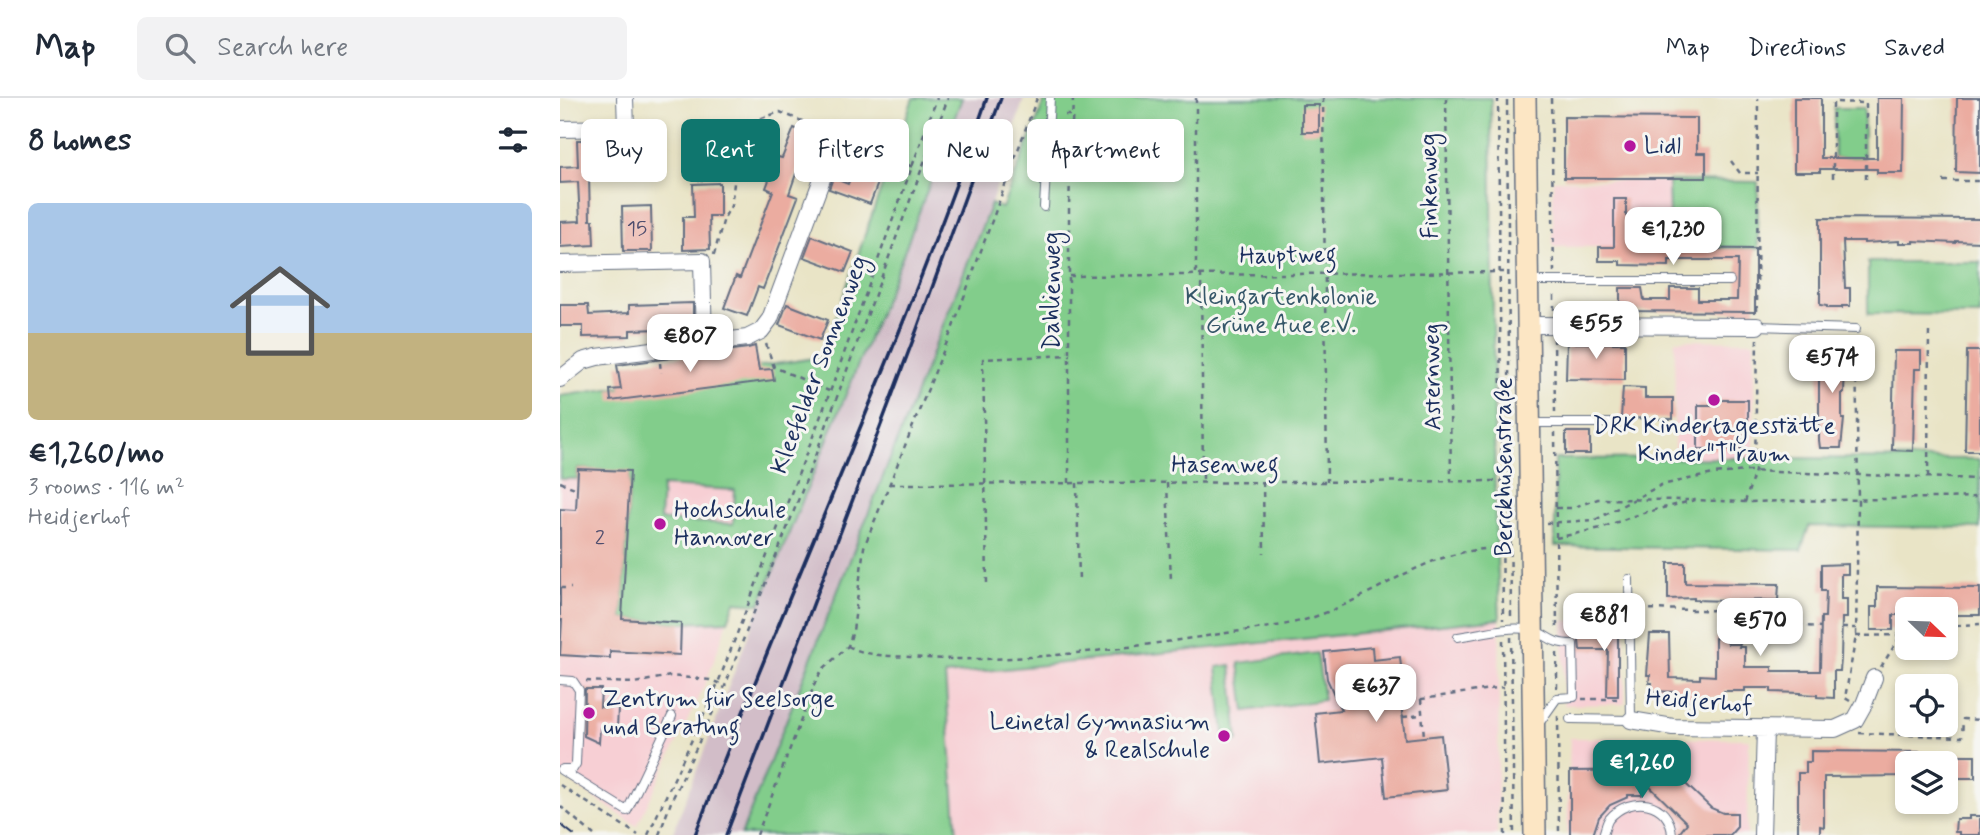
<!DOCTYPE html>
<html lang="en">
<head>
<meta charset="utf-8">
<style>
	body { margin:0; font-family:Mynerve,sans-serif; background:#f2f2f3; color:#1f2937; height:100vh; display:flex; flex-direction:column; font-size:26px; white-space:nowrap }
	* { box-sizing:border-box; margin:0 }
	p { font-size:23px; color:#747a83 }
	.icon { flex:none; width:38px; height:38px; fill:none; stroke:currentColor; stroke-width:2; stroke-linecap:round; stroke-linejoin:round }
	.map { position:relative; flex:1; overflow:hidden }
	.side { display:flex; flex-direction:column; background:#fff; width:560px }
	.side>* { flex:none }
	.hud { position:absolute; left:21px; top:21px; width:665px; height:63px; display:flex; gap:14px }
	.needle { width:46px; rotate:113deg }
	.fabs { position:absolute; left:1335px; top:499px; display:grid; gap:14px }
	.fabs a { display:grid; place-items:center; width:63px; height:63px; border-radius:10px; background:#fff; box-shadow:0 4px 10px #0003; font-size:35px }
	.price { position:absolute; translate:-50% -60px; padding:0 16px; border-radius:14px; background:#fff; color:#222; font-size:23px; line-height:46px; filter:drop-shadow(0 2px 4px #0008) }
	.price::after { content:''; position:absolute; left:50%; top:42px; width:21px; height:16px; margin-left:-10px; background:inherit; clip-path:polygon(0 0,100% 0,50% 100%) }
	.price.selected { background:#0f766e; color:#fff }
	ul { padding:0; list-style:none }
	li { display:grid; align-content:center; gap:14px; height:371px; padding:0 28px }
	li span { display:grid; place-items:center; height:217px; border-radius:10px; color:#555 }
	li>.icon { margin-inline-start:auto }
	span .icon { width:126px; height:126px; fill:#fffc; stroke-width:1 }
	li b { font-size:30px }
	h2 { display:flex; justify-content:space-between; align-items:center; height:84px; padding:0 28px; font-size:30px }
	.tag { padding:0 24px; border-radius:10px; background:#fff; box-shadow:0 4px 10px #0003; font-size:24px; line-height:63px }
	.tag.selected { background:#0f766e; color:#fff }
	header { display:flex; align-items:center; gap:42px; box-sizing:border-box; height:98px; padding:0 35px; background:#fff; border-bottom:2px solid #e0e1e3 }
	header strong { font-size:33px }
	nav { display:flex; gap:38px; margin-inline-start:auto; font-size:24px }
	.search { width:490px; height:63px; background:#f2f2f3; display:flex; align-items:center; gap:18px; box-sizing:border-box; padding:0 24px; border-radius:10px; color:#747a83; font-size:26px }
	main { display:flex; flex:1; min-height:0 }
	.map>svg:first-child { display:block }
	.built { fill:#f7cfd4 }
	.industrial { fill:#d2bdc8 }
	.green { fill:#82cd8b; stroke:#4e7e74; stroke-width:2; fill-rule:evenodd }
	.building { fill:#ebaca0 }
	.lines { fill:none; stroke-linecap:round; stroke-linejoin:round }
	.lane-casing { stroke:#636e82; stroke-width:10 }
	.street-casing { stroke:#636e82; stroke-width:18 }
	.secondary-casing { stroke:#636e82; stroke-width:24 }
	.path { stroke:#636e82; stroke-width:2.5; stroke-dasharray:5 5; stroke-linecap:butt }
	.lane { stroke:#fff; stroke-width:8 }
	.street { stroke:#fff; stroke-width:16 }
	.secondary { stroke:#fce6c4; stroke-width:21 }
	.tram { stroke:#1b2f5e; stroke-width:2 }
	.rail { stroke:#1b2f5e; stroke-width:3.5 }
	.poi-dot { fill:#b5179e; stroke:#f6f6f2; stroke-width:2.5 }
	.labels { text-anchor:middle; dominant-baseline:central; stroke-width:6; stroke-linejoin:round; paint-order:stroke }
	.number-label { font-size:21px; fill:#4f4e6e }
	.poi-label { font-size:24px; fill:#1b2f5e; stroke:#f6f6f2; text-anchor:start }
	.street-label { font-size:24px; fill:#1b2f5e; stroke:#f6f6f2 }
	.park-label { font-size:24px; fill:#355669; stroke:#f6f6f2 }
</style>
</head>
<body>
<header>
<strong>Map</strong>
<div class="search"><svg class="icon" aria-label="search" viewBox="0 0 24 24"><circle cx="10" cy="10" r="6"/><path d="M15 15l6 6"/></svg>Search here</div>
<nav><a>Map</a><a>Directions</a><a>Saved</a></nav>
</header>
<main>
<section class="side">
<h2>8 homes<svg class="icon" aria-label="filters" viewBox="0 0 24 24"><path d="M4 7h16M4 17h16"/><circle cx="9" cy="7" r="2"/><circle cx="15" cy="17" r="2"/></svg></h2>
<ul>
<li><span style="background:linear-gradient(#a9c7e8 60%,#c2b280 0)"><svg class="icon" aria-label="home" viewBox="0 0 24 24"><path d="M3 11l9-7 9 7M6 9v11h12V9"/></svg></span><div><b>€1,260/mo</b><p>3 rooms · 116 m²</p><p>Heidjerhof</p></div></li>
</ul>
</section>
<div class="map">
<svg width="1420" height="737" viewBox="0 0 1420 737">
	<rect width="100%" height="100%" fill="#f6f6f2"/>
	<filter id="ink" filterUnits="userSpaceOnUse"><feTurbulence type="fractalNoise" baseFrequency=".0143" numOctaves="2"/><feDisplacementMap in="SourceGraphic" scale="14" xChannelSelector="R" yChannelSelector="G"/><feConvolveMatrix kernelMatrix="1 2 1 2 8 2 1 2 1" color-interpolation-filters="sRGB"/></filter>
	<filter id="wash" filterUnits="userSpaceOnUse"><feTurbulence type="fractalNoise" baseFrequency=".00686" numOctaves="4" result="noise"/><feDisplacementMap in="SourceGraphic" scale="28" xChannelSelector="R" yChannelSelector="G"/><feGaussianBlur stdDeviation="1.57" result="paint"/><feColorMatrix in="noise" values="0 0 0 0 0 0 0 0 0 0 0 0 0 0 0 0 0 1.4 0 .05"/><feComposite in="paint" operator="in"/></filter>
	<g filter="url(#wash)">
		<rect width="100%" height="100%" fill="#e9e4c6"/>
		<path class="built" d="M993,82L1108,83L1110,149H993Z
			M1115,242L1194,243V361H1114Z
			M262,259L147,582L77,728L0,677V298Z
			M940,521L937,737H397L385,577Z
			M1064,522L1065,606L1004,607L1003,523Z
			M1010,640L1189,641L1187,737H1007Z"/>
		<path class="industrial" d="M402,0H464L431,106L181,737H112L200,506L341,162Z"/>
		<path class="green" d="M353,0H402L341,162L200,506L175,504L168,523L121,525L62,521L70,374L18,371L17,381H0V298L262,259ZM102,388L175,392L173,426L100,422Z
			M486,0H931L935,418L940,521L385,577L397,737H181L431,106L442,110Z
			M1274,10H1304V60H1274Z
			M1108,83L1198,84V151L1110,149Z
			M1308,164H1420V217L1308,216Z
			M1198,360L1420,361V430L1249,428L1241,452L995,448V361Z
			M757,555L764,602L685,613L679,565Z
			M671,567L678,643L665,645L657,569Z"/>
		<g id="blocks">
			<path class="building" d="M1234,0H1261V60H1317V0H1344L1343,75H1317V71H1260V74H1234Z
				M1397,0H1420V75L1396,74Z
				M742,7H759V34H742Z
				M1004,19L1137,20V55H1146V80H1004Z
				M173,30L174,55L131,57L130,32Z
				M234,30L254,38L241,71L238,70L229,96L238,99L203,191L198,189L187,218L164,210L176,178L180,180L213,93L206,90L218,59L222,60Z
				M17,42H28L29,58L77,55V52L104,51L105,71L29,78L30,122H33L34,147L0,149V124L20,123L18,84L0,85V69L18,68Z
				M301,51L327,61L310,106L269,91L273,80L288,86Z
				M160,85V118H149L150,151L123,152V119H134L133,86Z
				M1054,101H1066V118L1099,119V150L1195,151V214L1060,213V190H1082L1084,202H1110V190H1138V202H1177L1178,162H1109V168L1060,167V163H1039V149H1054Z
				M91,108L92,153H63L62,109Z
				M1260,120L1420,121V144L1396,143V145L1353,143V145H1339V143L1304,145V143H1283L1285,190H1290V208H1282V210H1267V208L1260,207Z
				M252,138L293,154L285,174L244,159Z
				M133,205V230L70,232V238L23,239V228H0V207H28L29,217L69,215V207Z
				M227,206L268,222L260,242L219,227Z
				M1007,245H1065V282L1006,281Z
				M195,248L199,272L212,271L214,282L51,303L50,292L61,291L57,267L188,250Z
				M1266,248H1281V251H1288V268H1285L1284,295H1282V321H1284L1281,350H1260L1259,342V251H1266Z
				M1334,253H1361V271H1355L1353,353L1332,352Z
				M1407,253H1420V353H1405Z
				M1063,289L1085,290V300H1113V321L1061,320Z
				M1158,302H1188V333L1182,332V351H1138V307H1158Z
				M1006,334H1030V356H1006Z
				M18,371L70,373L62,521L121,525L120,557L50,553V560L0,557L2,522H0V411L16,412Z
				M1108,465H1125V485L1219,486L1218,502L1168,503L1134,502V500L1108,501Z
				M1288,466V476H1281V501H1287V520H1282L1281,561L1280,573H1274V600L1257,599V597L1240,596V595L1211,594V590H1185V593H1164V599H1147V602H1117L1116,594L1091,593L1092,585H1089L1090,577H1087L1090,536H1109L1110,580L1140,581V577L1155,578V540H1165L1168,546H1180L1179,549H1185V569H1212V573H1260L1261,519H1265L1266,493H1261V467Z
				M1317,489L1420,490V517H1386V511H1348V517H1333V532H1311V509H1317Z
				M1018,533H1058V598H1047L1048,552H1020Z
				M812,549L813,562L840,559L844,596H840L845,641L881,637L887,692L826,699L822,659L760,666L755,615L781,612L767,581L764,554Z
				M25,591H41L40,609L58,610L57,631L40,630L39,645L24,638Z
				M1251,653L1366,654L1365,665H1348V678L1264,679V729L1260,728V737H1238V675H1246V664H1251Z
				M1386,657H1415V680H1397V683H1386Z
				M1111,672L1151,710L1163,715H1177V729L1170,737H1118L1127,725L1082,681V697H1068V699L1050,707L1039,719L1033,737H1010V673Z
				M1409,718H1420V737H1399V734H1395L1396,721H1409Z"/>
		</g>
	</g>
	<g filter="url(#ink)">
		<use href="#blocks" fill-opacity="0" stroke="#636e82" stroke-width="2"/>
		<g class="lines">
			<g class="lane-casing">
				<path id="lane" d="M484,109L490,0
					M970,183H1170
					M1197,228L1296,231
					M971,325H1051
					M898,539C920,536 949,527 971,532C989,536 988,546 1013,546L1014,599L997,600L978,627
					M0,582L13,583L19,592L16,666L13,671H3
					M1010,621L1071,622L1069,481
					M1,672L67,713L112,618
					M1043,737C1045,732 1046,725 1049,721C1070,696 1110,702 1112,737"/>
			</g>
			<g class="street-casing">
				<path id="street" d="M0,31L66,30L65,0
					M0,166L142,163L144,245
					M969,227L1197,228
					M0,281L23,263L37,259L187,240L201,233L210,221L272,54L278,52L282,54
					M1071,622L1113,629L1275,631L1295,622L1304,606L1314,580
					M1202,737L1205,631"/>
			</g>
			<g class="secondary-casing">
				<path id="secondary" d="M965,0L975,737"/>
			</g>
			<path class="path" d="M636,0V175
				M763,0L767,384
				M886,0L891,382
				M938,0L943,522
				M991,0L994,174
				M947,3L951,522
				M505,17H513
				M292,44L353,69
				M1171,63L1180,75H1198
				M1273,80V4L1306,5V81
				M1383,83H1420
				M154,157L164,120L171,108L175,78L190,24L220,14L276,37
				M641,176L643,383
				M509,178L947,174
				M994,212V194
				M1197,213L1198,0
				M994,240L995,314
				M206,246L214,269L269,293
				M100,265L101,275
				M995,334L997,534
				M1368,379L1369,231
				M0,384L17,391
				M703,384L704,455
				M509,385V108L513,0
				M517,385L519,485
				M607,385L611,483
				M330,386L950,383
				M1185,404L1195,373L1197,241
				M996,410H1011L1038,401L1128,402
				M986,425L1035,422L1101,387L1153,376L1188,373L1420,381
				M996,440L1041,430L1079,416L1135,402L1185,404L1420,399
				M427,485L423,261L510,257
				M0,490H11
				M1080,511L1193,513L1245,528L1261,529
				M1386,528L1420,526
				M1282,530H1296
				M1296,538L1341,537
				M951,539L954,737
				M943,542L945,737
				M288,548C306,558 330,558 350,559C453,567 558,551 660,536C691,531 725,529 754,519C827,494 866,448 951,450
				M997,555V590
				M1321,569L1341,537L1348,533
				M26,583L74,585L110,578L150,582L164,587
				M861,601L864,639
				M1022,601H1061
				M1290,603L1285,600L1296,538L1298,403L1296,239
				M841,604L944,589
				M998,618L999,737
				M843,619L861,617
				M1299,635L1402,639L1403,621L1420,622
				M0,687L78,737
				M0,708L34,737
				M88,737L158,585L270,294L377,0
				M99,737L111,704L165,588L248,377L388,0
				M197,737L255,585L262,572L288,548L293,533L304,449L393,229L477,0"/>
			<use href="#lane" class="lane"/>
			<use href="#street" class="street"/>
			<use href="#secondary" class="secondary"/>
			<path class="tram" d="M0,726L14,737"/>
			<path class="rail" d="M135,737C228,490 341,250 427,0
				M166,737L356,234L441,0"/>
		</g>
	</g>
	<g class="poi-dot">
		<circle cx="1070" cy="48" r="7"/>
		<circle cx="1154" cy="302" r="7"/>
		<circle cx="100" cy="426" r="7"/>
		<circle cx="29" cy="615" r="7"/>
		<circle cx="664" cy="638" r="7"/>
	</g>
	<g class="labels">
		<g class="number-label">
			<text x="77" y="131">15</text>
			<text x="40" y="440">2</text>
		</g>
		<g class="poi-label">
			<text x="1084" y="48">Lidl</text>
			<text x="1154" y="328" text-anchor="middle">DRK Kindertagesstätte<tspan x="1154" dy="28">Kinder"T"raum</tspan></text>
			<text x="114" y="412">Hochschule<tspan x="114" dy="28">Hannover</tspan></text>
			<text x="43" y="601">Zentrum für Seelsorge<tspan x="43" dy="28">und Beratung</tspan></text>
			<text x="650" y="624" text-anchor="end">Leinetal Gymnasium<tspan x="650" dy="28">&amp; Realschule</tspan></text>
		</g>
		<g class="street-label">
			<text transform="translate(870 88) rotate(-91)">Finkenweg</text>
			<text transform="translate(728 158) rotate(-1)">Hauptweg</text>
			<text transform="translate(492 193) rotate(-90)">Dahlienweg</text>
			<text transform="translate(260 267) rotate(-69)">Kleefelder Sonnenweg</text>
			<text transform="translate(873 279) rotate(-91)">Asternweg</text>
			<text x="665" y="367">Hasenweg</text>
			<text transform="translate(944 369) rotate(-90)">Berckhusenstraße</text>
			<text transform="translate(1139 604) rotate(4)">Heidjerhof</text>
		</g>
		<g class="park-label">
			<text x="721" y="199">Kleingartenkolonie<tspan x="721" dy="28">Grüne Aue e.V.</tspan></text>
		</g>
	</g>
</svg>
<div class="fabs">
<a><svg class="needle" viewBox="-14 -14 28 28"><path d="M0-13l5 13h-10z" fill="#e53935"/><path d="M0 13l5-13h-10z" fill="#747a83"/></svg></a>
<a><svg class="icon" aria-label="locate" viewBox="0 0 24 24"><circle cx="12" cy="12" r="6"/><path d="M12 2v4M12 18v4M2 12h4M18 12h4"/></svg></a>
<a><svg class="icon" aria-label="layers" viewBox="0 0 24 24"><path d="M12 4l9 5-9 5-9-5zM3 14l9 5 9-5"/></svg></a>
</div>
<b class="price" style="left:1113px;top:169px">€1,230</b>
<b class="price" style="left:1036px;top:263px">€555</b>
<b class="price" style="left:130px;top:276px">€807</b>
<b class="price" style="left:1272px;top:297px">€574</b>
<b class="price" style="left:1044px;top:555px">€881</b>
<b class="price" style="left:1200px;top:560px">€570</b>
<b class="price" style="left:816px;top:626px">€637</b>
<b class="price selected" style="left:1082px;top:702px">€1,260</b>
<div class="hud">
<a class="tag">Buy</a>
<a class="tag selected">Rent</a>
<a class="tag">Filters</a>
<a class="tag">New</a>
<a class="tag">Apartment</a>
</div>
</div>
</main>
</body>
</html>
